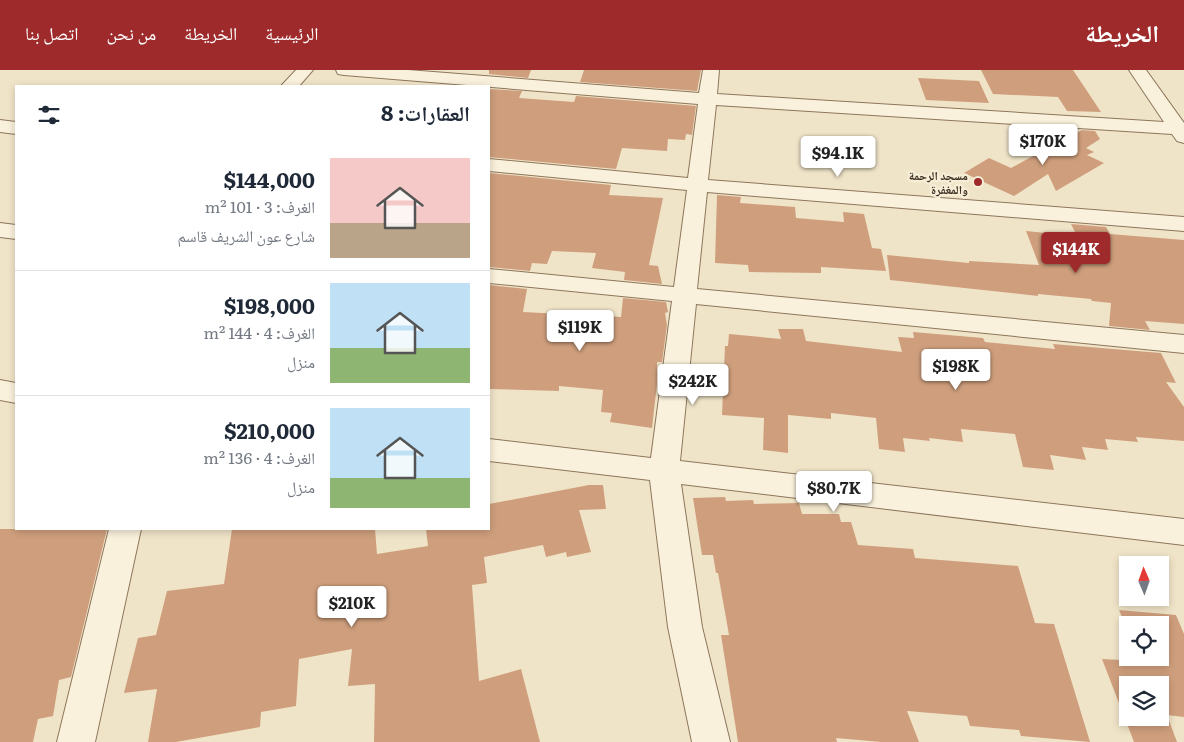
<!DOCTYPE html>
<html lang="ar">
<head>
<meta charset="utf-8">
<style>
	body { margin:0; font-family:Literata,"Noto Naskh Arabic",serif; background:#f6f6f7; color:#1f2937; direction:rtl; height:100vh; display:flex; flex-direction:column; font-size:19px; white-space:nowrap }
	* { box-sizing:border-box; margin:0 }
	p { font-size:16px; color:#747a83 }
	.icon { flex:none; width:28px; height:28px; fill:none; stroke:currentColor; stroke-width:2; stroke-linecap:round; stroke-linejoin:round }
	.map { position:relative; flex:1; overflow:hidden; direction:ltr }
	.panel { position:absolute; left:15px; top:15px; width:475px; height:445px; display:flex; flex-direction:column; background:#fff; border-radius:0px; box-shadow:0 2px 8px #0003; direction:rtl }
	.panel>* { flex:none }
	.needle { width:32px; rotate:358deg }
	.fabs { position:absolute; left:1119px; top:486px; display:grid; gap:10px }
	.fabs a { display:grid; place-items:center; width:50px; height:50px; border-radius:0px; background:#fff; box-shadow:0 2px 8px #0003; font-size:25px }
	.price { position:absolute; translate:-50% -42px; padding:0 11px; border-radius:5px; background:#fff; color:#222; font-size:16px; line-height:32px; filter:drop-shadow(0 1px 2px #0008) }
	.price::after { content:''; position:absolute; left:50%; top:30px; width:15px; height:11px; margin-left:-8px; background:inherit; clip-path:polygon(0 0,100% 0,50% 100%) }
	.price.on { background:#9e2a2b; color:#fff }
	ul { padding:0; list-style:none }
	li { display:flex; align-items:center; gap:15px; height:125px; padding:0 20px }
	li+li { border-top:1px solid #e0e1e3 }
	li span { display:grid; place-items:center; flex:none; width:140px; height:100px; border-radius:0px; color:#555 }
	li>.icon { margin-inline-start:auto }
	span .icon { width:60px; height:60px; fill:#fffc; stroke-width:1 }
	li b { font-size:21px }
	h2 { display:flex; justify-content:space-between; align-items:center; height:60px; padding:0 20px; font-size:21px }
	header { display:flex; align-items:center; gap:30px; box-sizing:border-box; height:70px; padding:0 25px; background:#9e2a2b; color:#fff }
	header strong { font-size:24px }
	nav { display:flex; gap:28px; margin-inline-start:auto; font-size:18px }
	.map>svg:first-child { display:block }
	.building { fill:#cf9f7d; fill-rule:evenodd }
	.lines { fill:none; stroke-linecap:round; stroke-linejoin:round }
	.minor-casing { stroke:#8d765c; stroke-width:2 }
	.minor { fill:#faf1dc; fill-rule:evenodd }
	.poi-dot { fill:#9e2a2b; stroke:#f7eed8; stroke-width:2 }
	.labels { text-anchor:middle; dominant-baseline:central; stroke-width:4.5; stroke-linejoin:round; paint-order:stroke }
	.far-poi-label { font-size:12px; font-weight:bold; fill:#3d2e20; stroke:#f7eed8; text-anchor:end }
</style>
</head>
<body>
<header>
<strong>الخريطة</strong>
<nav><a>الرئيسية</a><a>الخريطة</a><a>من نحن</a><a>اتصل بنا</a></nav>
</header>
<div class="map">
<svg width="1184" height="672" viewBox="0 0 1184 672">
	<rect width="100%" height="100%" fill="#f0e4c8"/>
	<path class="building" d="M489,0H531L528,8L489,4Z
		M584,0H701L697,21L580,12Z
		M981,0H1073L1101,42L1067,41L1058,27L993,24Z
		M918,8L979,11L989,33L926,30Z
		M489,19L522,21L519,28L574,32L576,26L696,36L692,65L686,64L685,70L668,69L667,81L622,78L616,99L489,87Z
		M1082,60L1095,61L1100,69L1086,78L1094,82L1087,85L1104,93L1056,121L1048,104L1014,126L964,103L989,88L1011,98Z
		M489,103L611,115L609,125L663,128L649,195L658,196L662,214L624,210L625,202L592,198L596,183L552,181L547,194L532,193L530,201L489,197Z
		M717,125L741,127L740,133L795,137L796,148L844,152L843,142L864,144L872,178L881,179L886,201L821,197V203L749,202L748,195L715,193Z
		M1071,154L1106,157L1110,164L1184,170V254L1145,251L1150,260L1109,256L1111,233L1092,231L1091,229L1038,224V226L890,210L887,185L969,193V191L1039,195L1026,161L1077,166Z
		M489,215L527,219L523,242L621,247L623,228L666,232L668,242L665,243L667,255L662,292H657V314L652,358L610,352L612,343L601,342L603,320L559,316V321L489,319Z
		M778,259H803L806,271L902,282L898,267L914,268L913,262L983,268L985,272L1055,279L1053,274L1161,283L1176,313L1166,312L1184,337V371L1136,367L1138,372L1105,369L1108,380L1082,377L1086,390L1050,385L1054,400L1023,397L1015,364L961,359L963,372L929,368L930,371L903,368L905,382L879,379L876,348L831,343V349L788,345V383L763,380L764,348L722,345L725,276H728L729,264L781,269Z
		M589,415H603L606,439L579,440L591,482L567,487L566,482L546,487L543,475L484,487L487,513L472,515L479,611L521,599L540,672H374L375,614L348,616L352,579L299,589L296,636L261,642L260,657L176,672H148L157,619L124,623L138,568L156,565L167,521L224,514L232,459H375L377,484L428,476L426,459H489V434Z
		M725,427L726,431L753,430L754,434L799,433L802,444H839L841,452H851L858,475L913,479L915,488L1018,496L1035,553L1054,554L1090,672L1021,666L1019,660L970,656L967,646L907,641L919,672H881L836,668L837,672H738L721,565H729L718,503H716L713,485H702L693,428Z
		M0,459H107L71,607L59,610L53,646L38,649L33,672H0Z
		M1119,540L1176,545L1184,564V647L1167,645L1177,672H1134L1102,589L1139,591L1138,588H1160V555H1128V561ZM1128,615H1160V648H1128Z"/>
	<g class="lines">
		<g class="minor-casing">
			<path id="minor" d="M296,0H313L299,16H281Z
				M336,0H408L699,23L703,0H719L717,24L1164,52L1129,0H1146L1184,53V73L1177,71L1172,64L716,35L708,110L1184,147V161L707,122L697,219L1184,265V283L696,234L680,391L1184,449V475L681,414L702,557L730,672H692L668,557L650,410L489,391V369L651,388L672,231L489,213V199L674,217L687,120L489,101V89L688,108L698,34L344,5L338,4Z
				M0,50L16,52V64L0,62Z
				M0,153L16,155V169L0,167Z
				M0,310L16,313V333L0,330Z
				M109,459H141L95,672H57Z"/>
		</g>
		<use href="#minor" class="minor"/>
	</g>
	<circle class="poi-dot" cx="978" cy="112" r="5"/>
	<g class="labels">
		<g class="far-poi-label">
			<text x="968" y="105">مسجد الرحمة<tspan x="968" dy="14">والمغفرة</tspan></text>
		</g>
	</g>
</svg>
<div class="fabs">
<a><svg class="needle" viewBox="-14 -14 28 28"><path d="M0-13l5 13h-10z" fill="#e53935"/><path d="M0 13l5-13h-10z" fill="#747a83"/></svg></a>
<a><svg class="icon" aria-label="locate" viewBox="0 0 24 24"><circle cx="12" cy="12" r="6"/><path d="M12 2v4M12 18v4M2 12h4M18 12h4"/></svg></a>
<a><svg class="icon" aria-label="layers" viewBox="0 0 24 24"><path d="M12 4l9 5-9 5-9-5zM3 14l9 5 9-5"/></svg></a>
</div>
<b class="price" style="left:1043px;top:96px">$170K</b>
<b class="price" style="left:838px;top:108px">$94.1K</b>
<b class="price on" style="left:1076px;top:204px">$144K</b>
<b class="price" style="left:580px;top:282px">$119K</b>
<b class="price" style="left:956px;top:321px">$198K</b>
<b class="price" style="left:693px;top:336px">$242K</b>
<b class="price" style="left:834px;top:443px">$80.7K</b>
<b class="price" style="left:352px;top:558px">$210K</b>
<section class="panel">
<h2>العقارات: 8<svg class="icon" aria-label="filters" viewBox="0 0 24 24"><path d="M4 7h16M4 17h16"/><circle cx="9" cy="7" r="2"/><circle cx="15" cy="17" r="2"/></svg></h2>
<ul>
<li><span style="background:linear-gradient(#f6c9c9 65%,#b9a48a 0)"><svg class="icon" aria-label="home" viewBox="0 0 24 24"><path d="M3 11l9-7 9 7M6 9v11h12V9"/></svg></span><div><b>$144,000</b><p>الغرف: 3 · 101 m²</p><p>شارع عون الشريف قاسم</p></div></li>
<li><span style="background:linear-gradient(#bfe0f5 65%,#8fb573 0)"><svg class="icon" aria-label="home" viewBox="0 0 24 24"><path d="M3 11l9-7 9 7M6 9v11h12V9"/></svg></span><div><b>$198,000</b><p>الغرف: 4 · 144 m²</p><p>منزل</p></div></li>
<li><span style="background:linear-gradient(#bfe0f5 70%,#8fb573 0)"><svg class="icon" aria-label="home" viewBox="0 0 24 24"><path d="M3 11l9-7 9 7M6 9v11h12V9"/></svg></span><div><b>$210,000</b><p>الغرف: 4 · 136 m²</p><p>منزل</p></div></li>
</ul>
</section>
</div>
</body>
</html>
